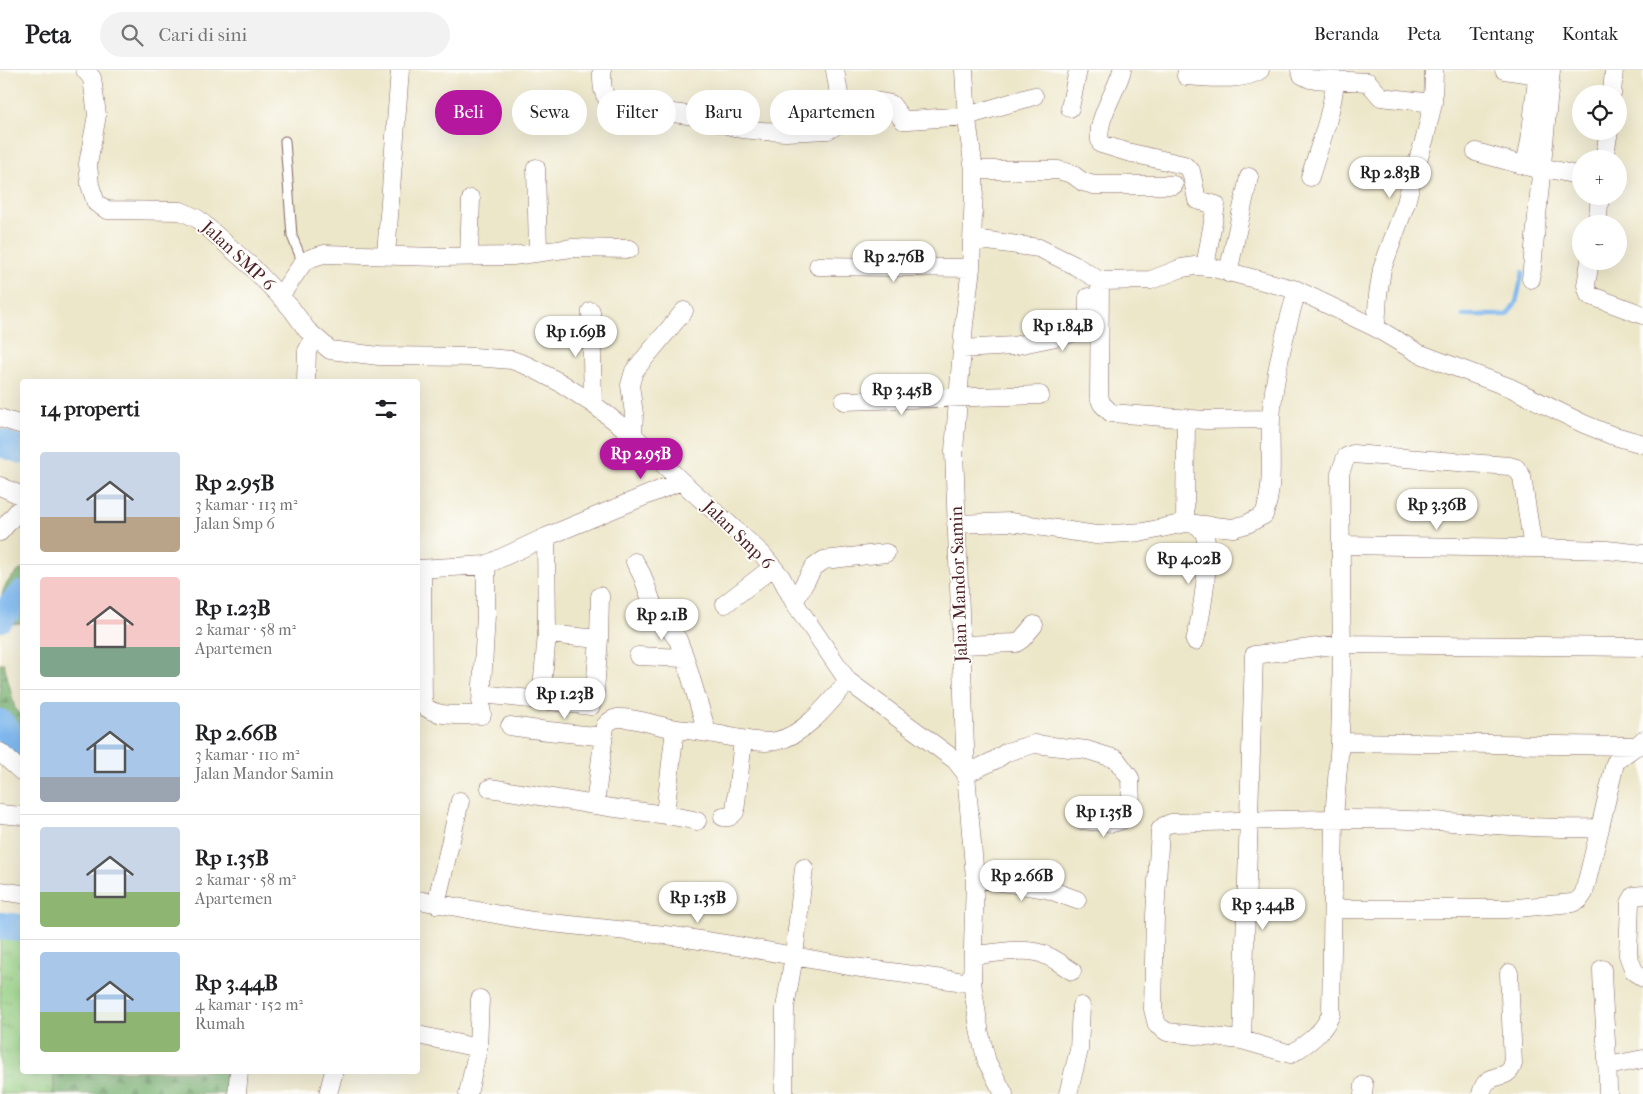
<!DOCTYPE html>
<html lang="id">
<head>
<meta charset="utf-8">
<style>
	body { margin:0; font-family:"IM FELL French Canon",serif; background:#f2f2f2; color:#202124; height:100vh; display:flex; flex-direction:column; font-size:19px; white-space:nowrap }
	* { box-sizing:border-box; margin:0 }
	p { font-size:16px; color:#757577 }
	.icon { flex:none; width:28px; height:28px; fill:none; stroke:currentColor; stroke-width:2; stroke-linecap:round; stroke-linejoin:round }
	.map { position:relative; flex:1; overflow:hidden }
	.sheet { position:absolute; left:20px; top:309px; width:400px; height:695px; display:flex; flex-direction:column; background:#fff; border-radius:5px; box-shadow:0 5px 20px #0002 }
	.sheet>* { flex:none }
	.top-card { position:absolute; left:435px; top:20px; width:475px; height:45px; display:flex; gap:10px }
	.fabs { position:absolute; left:1572px; top:15px; display:grid; gap:10px }
	.fabs a { display:grid; place-items:center; width:55px; height:55px; border-radius:50%; background:#fff; box-shadow:0 5px 20px #0002; font-size:25px }
	.price { position:absolute; translate:-50% -42px; padding:0 11px; border-radius:18px; background:#fff; color:#222; font-size:16px; line-height:32px; filter:drop-shadow(0 1px 2px #0008) }
	.price::after { content:''; position:absolute; left:50%; top:30px; width:15px; height:11px; margin-left:-8px; background:inherit; clip-path:polygon(0 0,100% 0,50% 100%) }
	.price.on { background:#b5179e; color:#fff }
	ul { padding:0; list-style:none }
	li { display:flex; align-items:center; gap:15px; height:125px; padding:0 20px }
	li+li { border-top:1px solid #e0e0e0 }
	li span { display:grid; place-items:center; flex:none; width:140px; height:100px; border-radius:5px; color:#555 }
	li>.icon { margin-inline-start:auto }
	span .icon { width:60px; height:60px; fill:#fffc; stroke-width:1 }
	li b { font-size:21px }
	h2 { display:flex; justify-content:space-between; align-items:center; height:60px; padding:0 20px; font-size:21px }
	.pill { padding:0 18px; border-radius:22px; background:#fff; box-shadow:0 5px 20px #0002; font-size:18px; line-height:45px }
	.pill.on { background:#b5179e; color:#fff }
	header { display:flex; align-items:center; gap:30px; box-sizing:border-box; height:70px; padding:0 25px; background:#fff; border-bottom:1px solid #e0e0e0 }
	header strong { font-size:24px }
	nav { display:flex; gap:28px; margin-inline-start:auto; font-size:18px }
	.search { width:350px; height:45px; background:#f2f2f2; display:flex; align-items:center; gap:12px; box-sizing:border-box; padding:0 18px; border-radius:28px; color:#757577; font-size:19px }
	.map>svg:first-child { display:block }
	.grass { fill:url(#grass-tufts); stroke:#707858 }
	.forest { fill:url(#forest-firs); stroke:#61694e }
	.lines { fill:none; stroke-linecap:round; stroke-linejoin:round }
	.stream { stroke:#7eb8ef; stroke-width:4.5 }
	.river { stroke:#7eb8ef; stroke-width:28 }
	.service-casing { stroke:#836563; stroke-width:11 }
	.minor-casing { stroke:#836563; stroke-width:19 }
	.service { stroke:#fff; stroke-width:9 }
	.minor { stroke:#fff; stroke-width:18 }
	.labels { text-anchor:middle; dominant-baseline:central; stroke-width:4; stroke-linejoin:round; paint-order:stroke }
	.street-label { font-size:18px; fill:#4a1f2b; stroke:#fdfcf7 }
</style>
</head>
<body>
<header>
<strong>Peta</strong>
<div class="search"><svg class="icon" aria-label="search" viewBox="0 0 24 24"><circle cx="10" cy="10" r="6"/><path d="M15 15l6 6"/></svg>Cari di sini</div>
<nav><a>Beranda</a><a>Peta</a><a>Tentang</a><a>Kontak</a></nav>
</header>
<div class="map">
<svg width="1643" height="1024" viewBox="0 0 1643 1024">
	<defs>
		<pattern id="grass-tufts" width="24" height="20" patternUnits="userSpaceOnUse" patternTransform="scale(1.25)"><rect width="24" height="20" fill="#96d184"/><path d="M3 7l-1-3M5 7V3M7 7l1-3M15 17l-1-3M17 17v-4M19 17l1-3" fill="none" stroke="#83b372"/></pattern>
		<pattern id="forest-firs" width="22" height="20" patternUnits="userSpaceOnUse" patternTransform="scale(1.25)"><rect width="22" height="20" fill="#78b372"/><path d="M5 1l3.5 6h-7zM16 11l3.5 6h-7z" fill="#64915e"/></pattern>
	</defs>
	<rect width="100%" height="100%" fill="#fdfcf7"/>
	<filter id="ink" filterUnits="userSpaceOnUse"><feTurbulence type="fractalNoise" baseFrequency=".02" numOctaves="2"/><feDisplacementMap in="SourceGraphic" scale="10" xChannelSelector="R" yChannelSelector="G"/><feConvolveMatrix kernelMatrix="1 2 1 2 8 2 1 2 1" color-interpolation-filters="sRGB"/></filter>
	<filter id="wash" filterUnits="userSpaceOnUse"><feTurbulence type="fractalNoise" baseFrequency=".0096" numOctaves="4" result="noise"/><feDisplacementMap in="SourceGraphic" scale="20" xChannelSelector="R" yChannelSelector="G"/><feGaussianBlur stdDeviation="1.12" result="paint"/><feColorMatrix in="noise" values="0 0 0 0 0 0 0 0 0 0 0 0 0 0 0 0 0 1.4 0 .05"/><feComposite in="paint" operator="in"/></filter>
	<g filter="url(#wash)">
		<rect width="100%" height="100%" fill="#ede7ca"/>
		<path class="grass" d="M0,842L22,849V1001H54V1020L52,1024H0Z"/>
		<path class="forest" d="M22,499V553L0,555C0,529 0,513 22,499Z
			M4,593L15,639L22,646V695L0,675V594Z
			M54,1001H231L229,1024H52L54,1020Z"/>
		<g class="lines">
			<path class="stream" d="M1463,245H1507L1516,232L1523,202"/>
			<path class="river" d="M0,373L22,380
				M0,548L22,524
				M0,653L22,677
				M0,856L22,858"/>
		</g>
	</g>
	<g filter="url(#ink)">
		<g class="lines">
			<g class="service-casing">
				<path id="service" d="M285,71L292,166L303,193"/>
			</g>
			<g class="minor-casing">
				<path id="minor" d="M85,0L92,8L97,45L88,94L90,115L96,133L107,140L181,141L198,149L252,197L291,238L307,260L330,280L379,286L474,287L512,290L528,296L561,313L593,334L633,365L681,411L762,484L781,507L794,532L848,611L955,690L966,704
					M602,0C602,14 601,27 614,35L695,46L742,59L763,61L786,62L828,60L841,53L842,42L835,0
					M964,0L967,50L974,100V120L971,198L964,254L954,381L966,704L975,808L972,913L980,964L987,992L1004,1024
					M1122,0C1117,21 1093,53 1101,74L1127,82L1184,95L1191,101L1197,130L1216,135L1205,197
					M1187,0L1186,6C1206,7 1244,12 1260,0
					M1300,0L1302,5L1310,9L1368,12L1381,27L1433,33
					M1504,0L1537,5
					M1612,24L1614,0
					M840,33L881,32L891,34L903,50H909L967,46L1034,26
					M1070,38L1078,0
					M1476,82L1537,99H1550L1581,106
					M1604,89L1609,61
					M1525,95L1530,71L1538,0
					M536,98L538,182
					M974,100H1058L1072,104L1083,112L1094,115H1174
					M1310,107C1320,74 1332,44 1335,11
					M1597,154L1600,126
					M973,169L1039,178L1074,195L1100,211L1151,210L1182,198L1195,196L1210,197L1297,220L1376,258L1418,283L1511,318L1584,354L1611,365L1643,374
					M386,185L400,0
					M469,186L471,129
					M1590,191L1586,215L1589,225L1643,245
					M818,196L971,198
					M1228,203L1249,107
					M1531,209L1551,0
					M1100,211L1099,327L1102,334L1111,343L1205,350L1271,349
					M280,226L303,193L311,188L324,184L439,187L513,186L572,178L630,179
					M591,241L593,334
					M1376,258L1378,225L1382,199L1406,133L1413,105L1425,68L1433,33L1434,0
					M962,279L1013,276L1070,264L1086,254L1088,249V227
					M306,311L307,281L315,267
					M844,331L1040,325
					M0,348L22,355
					M633,365L634,344L630,315L634,301L684,241
					M0,416L22,426
					M1185,453L1186,348
					M956,454L1010,452L1096,465L1144,462L1185,453L1233,458L1247,454L1264,445C1275,414 1269,380 1271,349C1274,304 1285,263 1297,220
					M0,462L22,436
					M546,467L547,564
					M1341,475L1533,478
					M1643,484L1607,480L1533,478L1522,407L1516,398L1509,396L1353,384L1346,387L1340,403L1342,595L1340,672L1334,748L1331,944C1323,963 1308,973 1291,984L1242,970L1167,962L1157,955L1153,939L1155,845L1160,760L1164,756L1171,753C1250,751 1330,747 1410,750C1473,752 1536,760 1600,758L1615,693C1623,683 1635,679 1643,670
					M635,492L642,505L654,538L678,570L685,588L707,662
					M418,499L486,495L546,467L681,411
					M422,499L423,635C437,649 464,644 482,645L481,633L486,545V495
					M794,532L813,498L824,490L886,483
					M725,534L773,497
					M547,564L599,569L595,621L591,636L541,630Z
					M599,569L600,526
					M1195,571C1201,548 1212,485 1204,463C1202,460 1199,457 1197,454
					M962,575L1016,573L1022,569L1034,555
					M638,586L685,588
					M481,624L541,630
					M510,656C541,661 572,663 603,667
					M1340,672L1638,676
					M0,682L22,702
					M966,704L995,690L1007,682L1034,674L1087,680L1116,689L1130,708L1131,735L1128,742L1122,750L1113,753L1081,750
					M490,718L595,735L605,656C608,652 612,649 617,648C633,647 651,654 666,657C680,660 694,660 708,663C726,665 758,675 776,671C805,665 829,633 848,611
					M595,735C629,741 663,743 697,751
					M0,744L22,746
					M665,744L675,659
					M723,747H729L735,742L743,670
					M975,808L1047,819L1077,830
					M0,821L22,824
					M1643,825L1634,826L1630,833L1628,885L1634,901L1643,908
					M418,830L533,851L674,866L744,877L854,897L972,913
					M436,834L460,731
					M1333,839H1506L1572,833L1579,830L1584,823L1600,758
					M973,885C993,884 1017,878 1036,882C1050,885 1061,894 1072,901
					M1602,899C1603,941 1608,982 1608,1024
					M418,965L478,978
					M1242,970L1254,585L1342,574L1643,577
					M1608,996L1643,989
					M237,1024L239,1001
					M328,1024L334,1001
					M468,1024L478,978L480,929
					M784,1024L785,938L794,886L804,798
					M1068,1024L1079,980L1081,936
					M1363,1024L1364,1015
					M1481,1024C1487,998 1507,1014 1513,994L1509,903"/>
			</g>
			<use href="#service" class="service"/>
			<use href="#minor" class="minor"/>
		</g>
	</g>
	<g class="labels">
		<g class="street-label">
			<text transform="translate(238 186) rotate(43)">Jalan SMP 6</text>
			<text transform="translate(738 465) rotate(44)">Jalan Smp 6</text>
			<text transform="translate(959 514) rotate(-92)">Jalan Mandor Samin</text>
		</g>
	</g>
</svg>
<div class="fabs">
<a><svg class="icon" aria-label="locate" viewBox="0 0 24 24"><circle cx="12" cy="12" r="6"/><path d="M12 2v4M12 18v4M2 12h4M18 12h4"/></svg></a>
<a>+</a>
<a>−</a>
</div>
<b class="price" style="left:1390px;top:129px">Rp 2.83B</b>
<b class="price" style="left:894px;top:213px">Rp 2.76B</b>
<b class="price" style="left:1063px;top:282px">Rp 1.84B</b>
<b class="price" style="left:576px;top:288px">Rp 1.69B</b>
<b class="price" style="left:902px;top:346px">Rp 3.45B</b>
<b class="price on" style="left:641px;top:410px">Rp 2.95B</b>
<b class="price" style="left:1437px;top:461px">Rp 3.36B</b>
<b class="price" style="left:1189px;top:515px">Rp 4.02B</b>
<b class="price" style="left:662px;top:571px">Rp 2.1B</b>
<b class="price" style="left:565px;top:650px">Rp 1.23B</b>
<b class="price" style="left:1104px;top:768px">Rp 1.35B</b>
<b class="price" style="left:1022px;top:832px">Rp 2.66B</b>
<b class="price" style="left:698px;top:854px">Rp 1.35B</b>
<b class="price" style="left:1263px;top:861px">Rp 3.44B</b>
<div class="top-card">
<a class="pill on">Beli</a>
<a class="pill">Sewa</a>
<a class="pill">Filter</a>
<a class="pill">Baru</a>
<a class="pill">Apartemen</a>
</div>
<section class="sheet">
<h2>14 properti<svg class="icon" aria-label="filters" viewBox="0 0 24 24"><path d="M4 7h16M4 17h16"/><circle cx="9" cy="7" r="2"/><circle cx="15" cy="17" r="2"/></svg></h2>
<ul>
<li><span style="background:linear-gradient(#c9d6e8 65%,#b9a48a 0)"><svg class="icon" aria-label="home" viewBox="0 0 24 24"><path d="M3 11l9-7 9 7M6 9v11h12V9"/></svg></span><div><b>Rp 2.95B</b><p>3 kamar · 113 m²</p><p>Jalan Smp 6</p></div></li>
<li><span style="background:linear-gradient(#f6c9c9 70%,#7fa58c 0)"><svg class="icon" aria-label="home" viewBox="0 0 24 24"><path d="M3 11l9-7 9 7M6 9v11h12V9"/></svg></span><div><b>Rp 1.23B</b><p>2 kamar · 58 m²</p><p>Apartemen</p></div></li>
<li><span style="background:linear-gradient(#a9c7e8 75%,#9aa5b1 0)"><svg class="icon" aria-label="home" viewBox="0 0 24 24"><path d="M3 11l9-7 9 7M6 9v11h12V9"/></svg></span><div><b>Rp 2.66B</b><p>3 kamar · 110 m²</p><p>Jalan Mandor Samin</p></div></li>
<li><span style="background:linear-gradient(#c9d6e8 65%,#8fb573 0)"><svg class="icon" aria-label="home" viewBox="0 0 24 24"><path d="M3 11l9-7 9 7M6 9v11h12V9"/></svg></span><div><b>Rp 1.35B</b><p>2 kamar · 58 m²</p><p>Apartemen</p></div></li>
<li><span style="background:linear-gradient(#a9c7e8 60%,#8fb573 0)"><svg class="icon" aria-label="home" viewBox="0 0 24 24"><path d="M3 11l9-7 9 7M6 9v11h12V9"/></svg></span><div><b>Rp 3.44B</b><p>4 kamar · 152 m²</p><p>Rumah</p></div></li>
</ul>
</section>
</div>
</body>
</html>
